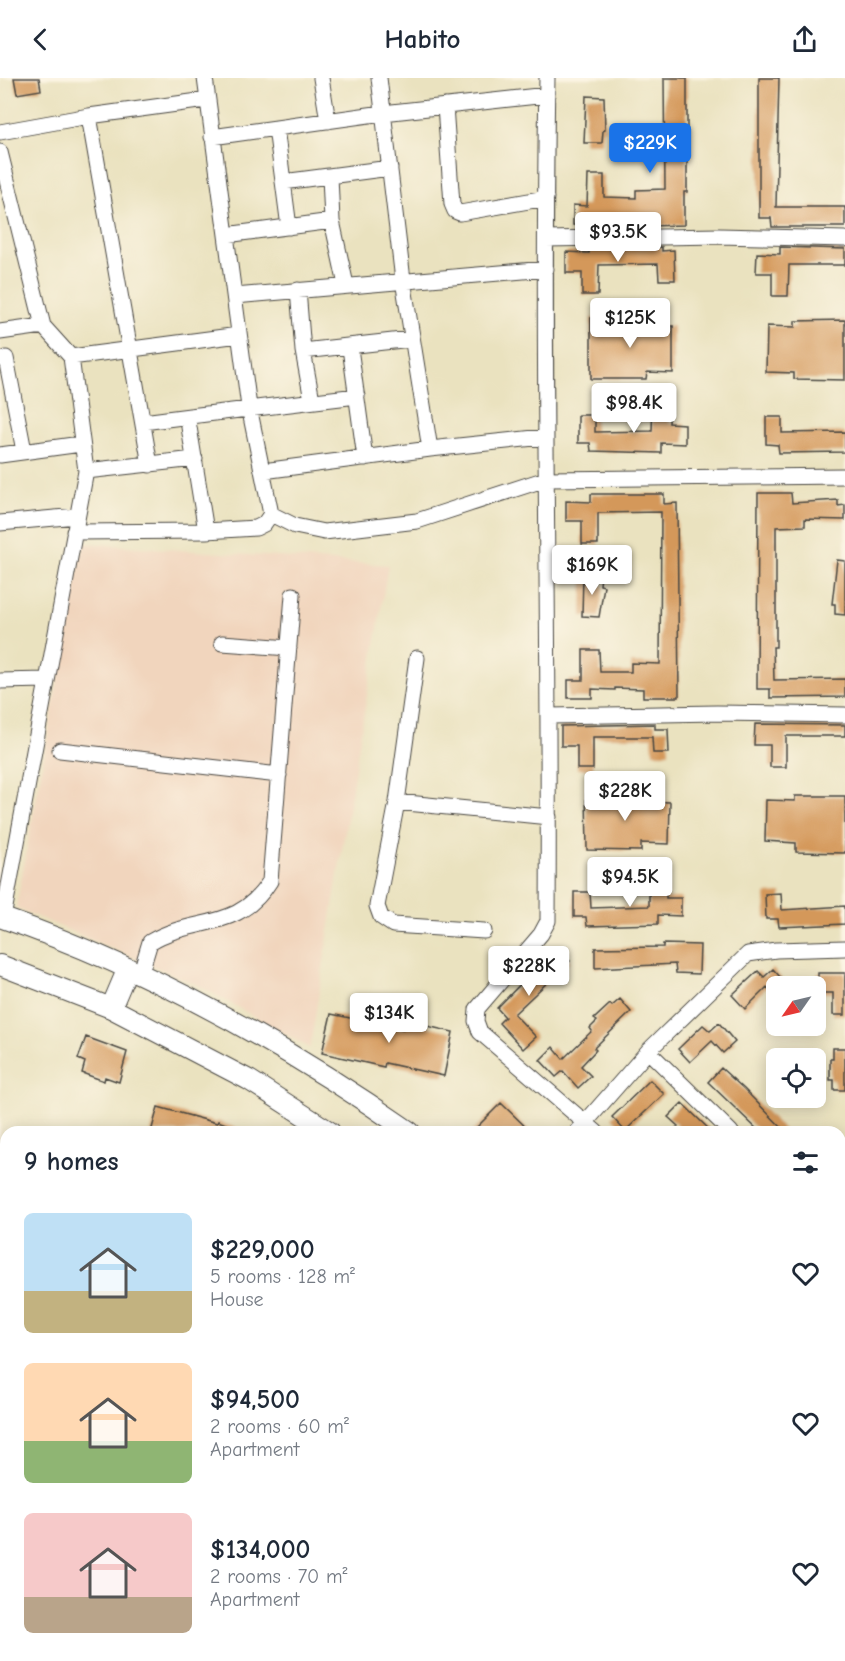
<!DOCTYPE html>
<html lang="en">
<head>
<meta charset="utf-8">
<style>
	body { margin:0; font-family:"Comic Neue",sans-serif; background:#f2f2f3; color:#1f2937; height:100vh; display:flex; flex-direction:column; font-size:22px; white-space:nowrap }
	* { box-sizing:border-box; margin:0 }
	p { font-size:20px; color:#747a83 }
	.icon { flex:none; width:33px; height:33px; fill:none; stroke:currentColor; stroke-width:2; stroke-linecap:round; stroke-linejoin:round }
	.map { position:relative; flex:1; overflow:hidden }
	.sheet { position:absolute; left:0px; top:1048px; width:846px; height:536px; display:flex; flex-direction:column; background:#fff; border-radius:18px 18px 0 0; box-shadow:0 3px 15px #0003 }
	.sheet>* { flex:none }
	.needle { width:39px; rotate:236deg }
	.controls { position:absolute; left:766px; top:898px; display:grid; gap:12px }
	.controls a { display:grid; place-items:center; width:60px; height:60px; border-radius:9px; background:#fff; box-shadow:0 3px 15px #0003; font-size:30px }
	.price { position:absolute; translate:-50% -51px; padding:0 14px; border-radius:6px; background:#fff; color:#222; font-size:20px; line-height:39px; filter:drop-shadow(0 2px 3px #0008) }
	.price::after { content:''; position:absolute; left:50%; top:36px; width:18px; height:14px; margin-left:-9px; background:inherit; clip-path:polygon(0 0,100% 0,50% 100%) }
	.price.on { background:#1a73e8; color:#fff }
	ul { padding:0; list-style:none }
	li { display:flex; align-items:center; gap:18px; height:150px; padding:0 24px }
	li span { display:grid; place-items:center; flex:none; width:168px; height:120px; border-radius:9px; color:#555 }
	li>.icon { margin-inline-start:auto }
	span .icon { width:72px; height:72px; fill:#fffc; stroke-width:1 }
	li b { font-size:26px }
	h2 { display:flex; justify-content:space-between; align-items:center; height:72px; padding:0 24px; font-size:26px }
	header { display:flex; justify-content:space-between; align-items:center; height:78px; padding:0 24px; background:#fff; font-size:27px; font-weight:700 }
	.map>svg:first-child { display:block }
	.built { fill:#f1d5bd }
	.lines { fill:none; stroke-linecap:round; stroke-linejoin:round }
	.river { stroke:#3aaab6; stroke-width:24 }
	.building { fill:#d4985a }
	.minor-casing { stroke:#484641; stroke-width:17 }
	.major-casing { stroke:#484641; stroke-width:22 }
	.minor { stroke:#fff; stroke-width:15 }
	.major { stroke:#fff; stroke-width:20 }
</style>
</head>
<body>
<header><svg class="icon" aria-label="back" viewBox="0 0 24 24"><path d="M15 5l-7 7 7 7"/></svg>Habito<svg class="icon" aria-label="share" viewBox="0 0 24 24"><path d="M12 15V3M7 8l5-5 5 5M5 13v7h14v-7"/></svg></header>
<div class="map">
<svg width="845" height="1583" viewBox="0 0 845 1583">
	<rect width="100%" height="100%" fill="#fcf5e5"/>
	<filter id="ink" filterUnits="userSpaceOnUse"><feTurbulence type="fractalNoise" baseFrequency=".0167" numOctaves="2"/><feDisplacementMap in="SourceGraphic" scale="12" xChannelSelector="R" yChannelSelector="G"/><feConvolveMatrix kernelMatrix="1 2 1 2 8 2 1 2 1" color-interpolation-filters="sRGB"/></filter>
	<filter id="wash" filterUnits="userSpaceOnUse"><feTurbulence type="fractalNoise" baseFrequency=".008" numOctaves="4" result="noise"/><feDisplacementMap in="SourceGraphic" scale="24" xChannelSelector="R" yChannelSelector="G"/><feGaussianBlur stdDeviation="1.35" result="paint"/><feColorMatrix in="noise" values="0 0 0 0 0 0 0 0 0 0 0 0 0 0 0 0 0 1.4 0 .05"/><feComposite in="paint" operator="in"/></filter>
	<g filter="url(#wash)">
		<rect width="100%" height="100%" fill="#eae2bf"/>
		<path class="built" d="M83,465L388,487L310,970L198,907L16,830Z"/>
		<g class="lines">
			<path class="river" d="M0,1114L6,1123
				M101,1583L102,1578"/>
		</g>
		<g id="blocks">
			<path class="building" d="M14,0H39L41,12L17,16Z
				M664,0H687V114H684V147L649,148V141L620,137V140L596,139V148L573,147V127L587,128L588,97H604V119L636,120V112L665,111Z
				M759,0H779L776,129H845V149H772L771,140H759Z
				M586,18L604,19L605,52L603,53L602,65H584Z
				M662,169V173L674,172L675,202H659L658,186L599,187L598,217H582V195H566V174L589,175L590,170Z
				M780,169L845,171V187H789L788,218H772V195H756L757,175L780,176Z
				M646,239V248H673V295L647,294L646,301H591V240Z
				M845,242V302L794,301V295L766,294L767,248L795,249V243Z
				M653,323H670L669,345L685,346V366L661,365V375L591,373L590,365H578V337H595V354L652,353Z
				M766,339H782V355L845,354V374L779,375L778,367L766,366Z
				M758,415H791L792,425L838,422V428L845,427V442L805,441V448L776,449V569H773L774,602L845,601V619L770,620V611H757Z
				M591,416H664V426L677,425L679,619H643V611L615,610V612L592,611V620H568V602H583V572H599L600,594H631V585L660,586L661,434L598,435V466H582V443H566V423L591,424Z
				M837,482L845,483V537L835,536V526H832Z
				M583,497L601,498L600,507L604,508L599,539L582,538Z
				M655,646V651H668L669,675H653L652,659H593V691H577V668H561V648Z
				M755,646L845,647V658H786V689H770V667H754Z
				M586,716L641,717V723L670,724L669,766L641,765V773L587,772Z
				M795,718H845V775L796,774V765L765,763L766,722L795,723Z
				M649,798H666V820H681V838L658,837V846L587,848L586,839H574V814H590L591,830L649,828Z
				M781,815L782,832L845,828V846L779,849L778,841H766L765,816Z
				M663,866L700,867L699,896L676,895L675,886L595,890V870L663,869Z
				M556,870L570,883L514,936L536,959L523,971L499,945L505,939L497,930Z
				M773,891L789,909H777V920L767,909L745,931L732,917L758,893L764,899Z
				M818,895H845V937H833V915H818Z
				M620,921L631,934L594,970L596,972L581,988L591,998L578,1010L563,993L556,999L540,982L553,969L563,981L592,953L590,950L597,943L594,941L610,926L612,928Z
				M331,936L403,951L405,943L453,954L444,998L385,985L384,989L322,975Z
				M719,945L735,964L723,975L712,963L690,984L678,971L703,947L710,953Z
				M86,959L127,974L119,1004L105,999L104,1003L82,995L85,984L78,981Z
				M833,970H845V1012H834V1002H830V981H833Z
				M721,990L744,1011L786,1054H760L708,1004Z
				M650,1002L664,1016L625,1053L612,1039Z
				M501,1025L531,1054H472Z
				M682,1025L712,1054H672L678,1048L668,1039Z
				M158,1029L217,1045L218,1043L246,1054H151Z"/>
		</g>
	</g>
	<g filter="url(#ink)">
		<use href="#blocks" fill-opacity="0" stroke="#484641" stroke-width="1.5"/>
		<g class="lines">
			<g class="minor-casing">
				<path id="minor" d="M321,0L328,43
					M379,0L403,202L430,371
					M547,0C542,281 550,562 548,843L541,856L477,931L476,943L480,954L596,1054
					M445,28L452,126L455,133L460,135L546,120
					M89,38L150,387
					M276,50L289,149
					M0,54L89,38L206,22
					M212,59L383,35L547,17
					M0,74L43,248L71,279L86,393L3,840
					M330,98L332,143L346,207
					M283,104L390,90
					M226,157L332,143
					M546,161L719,158L845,161
					M298,212L303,273L312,322
					M235,218L546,191
					M0,254L43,248
					M350,270L365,380
					M303,273L411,261
					M71,279L239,257
					M6,280L24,373
					M143,344L190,338
					M0,377L81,366
					M86,393L195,381
					M263,393L430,371L544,359
					M271,436L295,448L324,454L417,443L546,401L845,398
					M0,445L77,438
					M206,453L188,343L190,338L357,318
					M74,454L206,453L256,450L264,446L271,436L249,329L205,0
					M222,565L289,570
					M417,580L397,724L377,828L381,839L393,847L484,853
					M0,603L46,602
					M550,638L717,635L845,637
					M60,672L279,697
					M397,724L549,739
					M140,897L150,864C192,838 238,855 270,803L293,517
					M648,973L731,1054
					M577,1054L648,973L748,876L776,872L845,870
					M840,1142L845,1138
					M841,1260L845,1255
					M0,1286L6,1282
					M0,1395L6,1391
					M0,1497L6,1493
					M175,1578L178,1583
					M320,1578L321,1583
					M563,1578V1583
					M651,1578L652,1583"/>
			</g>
			<g class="major-casing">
				<path id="major" d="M0,839C146,889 284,966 410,1054
					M0,887L111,930L249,1002L330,1054
					M111,930L128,890
					M840,1405L845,1409
					M840,1465L845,1469"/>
			</g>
			<use href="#minor" class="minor"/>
			<use href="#major" class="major"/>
		</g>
	</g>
</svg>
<div class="controls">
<a><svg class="needle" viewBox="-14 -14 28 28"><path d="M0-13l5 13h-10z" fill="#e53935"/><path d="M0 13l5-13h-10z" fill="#747a83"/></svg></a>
<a><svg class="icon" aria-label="locate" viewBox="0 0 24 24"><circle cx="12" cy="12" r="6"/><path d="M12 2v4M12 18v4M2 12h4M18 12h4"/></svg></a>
</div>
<b class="price on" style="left:650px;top:96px">$229K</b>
<b class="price" style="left:618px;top:185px">$93.5K</b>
<b class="price" style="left:630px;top:271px">$125K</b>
<b class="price" style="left:634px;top:356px">$98.4K</b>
<b class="price" style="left:592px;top:518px">$169K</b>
<b class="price" style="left:625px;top:744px">$228K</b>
<b class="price" style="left:630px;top:830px">$94.5K</b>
<b class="price" style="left:529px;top:919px">$228K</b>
<b class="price" style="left:389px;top:966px">$134K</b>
<section class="sheet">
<h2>9 homes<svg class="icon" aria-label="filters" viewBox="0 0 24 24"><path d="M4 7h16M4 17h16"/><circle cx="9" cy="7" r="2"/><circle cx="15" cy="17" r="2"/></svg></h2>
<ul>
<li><span style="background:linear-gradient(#bfe0f5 65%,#c2b280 0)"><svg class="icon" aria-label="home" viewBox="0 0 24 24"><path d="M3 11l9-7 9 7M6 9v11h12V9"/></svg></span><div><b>$229,000</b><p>5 rooms · 128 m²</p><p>House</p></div><svg class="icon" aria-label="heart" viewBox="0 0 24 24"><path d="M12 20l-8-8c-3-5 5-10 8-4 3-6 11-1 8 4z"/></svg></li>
<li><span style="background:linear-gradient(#ffd9b3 65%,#8fb573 0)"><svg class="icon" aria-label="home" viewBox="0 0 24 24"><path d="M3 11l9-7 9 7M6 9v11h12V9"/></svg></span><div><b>$94,500</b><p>2 rooms · 60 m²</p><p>Apartment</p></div><svg class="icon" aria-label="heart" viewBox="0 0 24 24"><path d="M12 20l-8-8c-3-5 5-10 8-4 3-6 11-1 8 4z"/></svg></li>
<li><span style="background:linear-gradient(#f6c9c9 70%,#b9a48a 0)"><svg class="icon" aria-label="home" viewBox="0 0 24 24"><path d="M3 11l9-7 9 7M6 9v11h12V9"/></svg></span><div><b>$134,000</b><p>2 rooms · 70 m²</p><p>Apartment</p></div><svg class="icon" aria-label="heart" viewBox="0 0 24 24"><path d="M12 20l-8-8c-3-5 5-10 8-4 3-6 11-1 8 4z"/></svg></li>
</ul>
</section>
</div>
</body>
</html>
